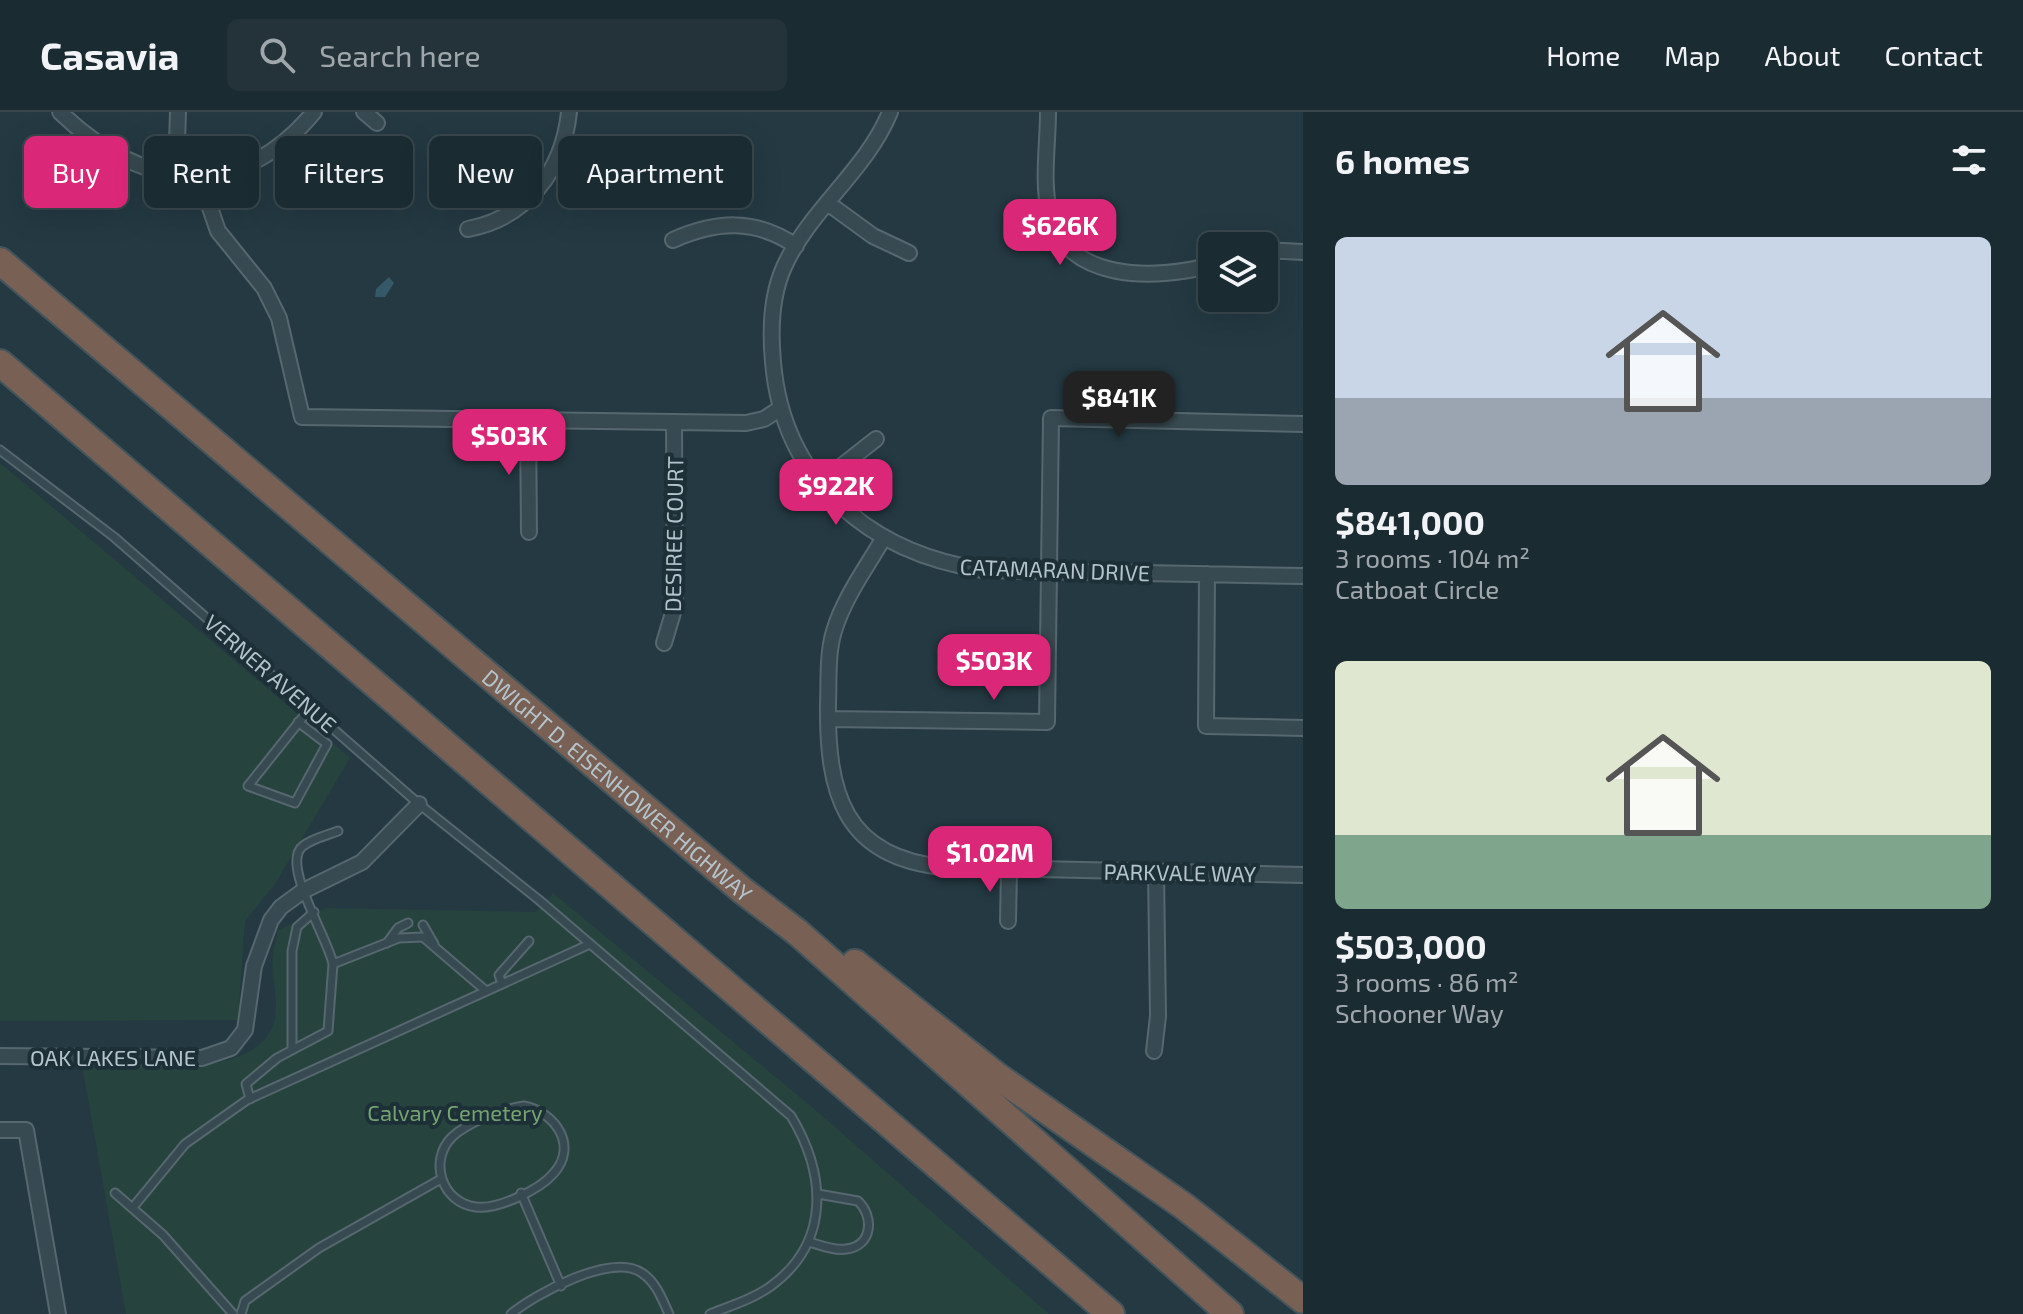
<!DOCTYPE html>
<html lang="en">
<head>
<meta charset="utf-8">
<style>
	body { margin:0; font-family:"Exo 2",sans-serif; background:#24333a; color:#f1f3f6; height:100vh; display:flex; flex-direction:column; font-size:30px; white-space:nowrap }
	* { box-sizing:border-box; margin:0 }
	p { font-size:26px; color:#a0a7ac }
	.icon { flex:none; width:44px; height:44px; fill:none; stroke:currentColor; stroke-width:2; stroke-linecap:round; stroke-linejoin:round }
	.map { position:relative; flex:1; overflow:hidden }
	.sheet { display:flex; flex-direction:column; background:#1b2b32; width:720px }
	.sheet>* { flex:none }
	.top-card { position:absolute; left:24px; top:24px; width:760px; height:72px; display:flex; gap:16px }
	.tools { position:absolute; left:1198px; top:120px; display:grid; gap:16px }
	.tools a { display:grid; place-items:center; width:80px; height:80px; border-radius:12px; background:#1b2b32; box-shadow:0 8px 32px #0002,0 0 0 2px #39474d; font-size:40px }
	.price { position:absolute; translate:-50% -68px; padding:0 18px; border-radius:16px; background:#db2777; color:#fff; font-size:26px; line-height:52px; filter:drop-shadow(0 2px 4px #0008) }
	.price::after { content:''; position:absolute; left:50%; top:48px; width:24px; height:18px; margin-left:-12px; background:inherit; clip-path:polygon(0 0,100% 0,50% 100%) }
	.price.active { background:#222; color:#fff }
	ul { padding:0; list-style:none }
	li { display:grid; align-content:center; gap:16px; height:424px; padding:0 32px }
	li span { display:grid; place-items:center; height:248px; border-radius:12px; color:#555 }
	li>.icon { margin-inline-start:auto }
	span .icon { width:144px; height:144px; fill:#fffc; stroke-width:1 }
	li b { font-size:34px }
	h2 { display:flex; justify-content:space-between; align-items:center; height:96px; padding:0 32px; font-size:34px }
	.tag { padding:0 28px; border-radius:12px; background:#1b2b32; box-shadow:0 8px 32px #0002,0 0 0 2px #39474d; font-size:28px; line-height:72px }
	.tag.active { background:#db2777; color:#fff }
	header { display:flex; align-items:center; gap:48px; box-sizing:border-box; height:112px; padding:0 40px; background:#1b2b32; border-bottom:2px solid #39474d }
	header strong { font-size:38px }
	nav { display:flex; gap:44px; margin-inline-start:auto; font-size:28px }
	.search { width:560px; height:72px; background:#24333a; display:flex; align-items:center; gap:20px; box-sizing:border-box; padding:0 28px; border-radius:12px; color:#a0a7ac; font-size:30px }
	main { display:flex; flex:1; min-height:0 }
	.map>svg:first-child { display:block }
	.green { fill:#26433e }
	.water { fill:#355968 }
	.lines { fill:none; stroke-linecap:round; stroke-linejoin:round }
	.service-casing { stroke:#56676f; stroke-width:11 }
	.minor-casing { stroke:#56676f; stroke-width:18 }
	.motorway-casing { stroke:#43545c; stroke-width:30 }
	.service { stroke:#384a51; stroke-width:7 }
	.minor { stroke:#384a51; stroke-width:14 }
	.motorway { stroke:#786055; stroke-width:26 }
	.labels { text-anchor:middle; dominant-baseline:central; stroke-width:8; stroke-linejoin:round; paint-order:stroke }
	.street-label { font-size:22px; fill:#b5c4cc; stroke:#1d2f37 }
	.park-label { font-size:22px; fill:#75a371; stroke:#1d2f37 }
</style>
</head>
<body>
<header>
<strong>Casavia</strong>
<div class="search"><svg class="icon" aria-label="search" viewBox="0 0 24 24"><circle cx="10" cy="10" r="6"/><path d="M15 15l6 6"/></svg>Search here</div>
<nav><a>Home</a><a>Map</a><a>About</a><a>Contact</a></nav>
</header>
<main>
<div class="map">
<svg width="1303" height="1202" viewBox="0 0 1303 1202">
	<rect width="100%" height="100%" fill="#243942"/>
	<path class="green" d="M0,351L350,646L275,772L245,809L238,908L0,909Z
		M553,781L812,995L1049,1202H126L82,953C131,953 257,971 274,910C280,888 270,865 273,842C274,834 276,826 278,818L326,796L536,800Z"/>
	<path class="water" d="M389,165L394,171L385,185H375L376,177Z"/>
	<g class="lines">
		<g class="service-casing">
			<path id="service" d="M0,338L114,425L419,692L539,788L791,1004C826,1062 831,1130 771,1174C753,1187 730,1194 710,1202
				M298,610L327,632L295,691L248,674L311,595
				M423,813L434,832
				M387,831L398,816L408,811
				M333,852C328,826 280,751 303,734C311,727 328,723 338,719
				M502,872L499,863L529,829
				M292,938V839L297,815L314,800
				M250,987L246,972L277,946L328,919L333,852L399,826L423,825L486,879
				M524,994C555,1000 579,1034 553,1062C539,1078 497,1098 476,1095C442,1091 428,1049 452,1025C468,1010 503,997 524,994Z
				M115,1081L163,1123L233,1202
				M521,1081L561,1174
				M134,1094L185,1032L247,988L590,832
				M809,1130C820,1133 835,1139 846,1137C873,1134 874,1104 858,1089L818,1082
				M241,1202L245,1189L319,1136L441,1067
				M511,1202C535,1182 612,1140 642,1161C656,1170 662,1187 669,1202"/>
		</g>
		<g class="minor-casing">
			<path id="minor" d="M60,0C139,77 238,92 314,0
				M364,0L377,11
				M890,0C866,59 810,97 784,155C771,184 770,218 773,250C783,369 870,441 983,458L1303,464
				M1048,0C1048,32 1042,68 1049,99C1064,171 1156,168 1212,153
				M176,63L178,0
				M199,64L218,119L264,176L279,206L302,305L746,311L764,307L781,296
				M829,92L873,124L909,141
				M468,117C527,106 563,58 569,0
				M673,128C716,109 755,106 796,134
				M1264,138L1303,140
				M528,309L529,420
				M820,371L876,327
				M883,427C866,456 844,486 834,519C827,542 829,568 828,592C827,680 843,745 943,755L1303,763
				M1207,462L1206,614L1303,616
				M664,531L675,494L674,312
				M828,607L1047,610L1051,306L1303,312
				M1008,809L1009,757
				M1154,939L1158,904L1156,760
				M0,944L202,946L231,936L245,918L254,854L271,808L281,795L303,779L362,750L419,692
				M0,1018H26L58,1202"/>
		</g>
		<g class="motorway-casing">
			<g id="motorway">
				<path id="s1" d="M0,149L743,779L797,820L1230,1202"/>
				<path d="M0,251L1111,1202"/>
				<path d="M855,851L997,964L1185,1095L1303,1188"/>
			</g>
		</g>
		<use href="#service" class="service"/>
		<use href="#minor" class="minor"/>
		<use href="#motorway" class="motorway"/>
	</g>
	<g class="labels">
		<g class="street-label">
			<text transform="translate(673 422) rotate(-89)">DESIREE COURT</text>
			<text transform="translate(1055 457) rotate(2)">CATAMARAN DRIVE</text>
			<text transform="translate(271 561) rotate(41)">VERNER AVENUE</text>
			<text stroke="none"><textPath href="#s1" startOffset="810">DWIGHT D. EISENHOWER HIGHWAY</textPath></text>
			<text transform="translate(1180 760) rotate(1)">PARKVALE WAY</text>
			<text x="113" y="945">OAK LAKES LANE</text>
		</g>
		<g class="park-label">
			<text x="455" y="1000">Calvary Cemetery</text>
		</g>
	</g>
</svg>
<div class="tools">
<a><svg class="icon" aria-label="layers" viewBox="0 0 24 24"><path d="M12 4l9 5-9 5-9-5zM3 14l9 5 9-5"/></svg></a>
</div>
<b class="price" style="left:1060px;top:155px">$626K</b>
<b class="price active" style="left:1119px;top:327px">$841K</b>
<b class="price" style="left:509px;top:365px">$503K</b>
<b class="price" style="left:836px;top:415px">$922K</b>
<b class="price" style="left:994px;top:590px">$503K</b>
<b class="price" style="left:990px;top:782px">$1.02M</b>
<div class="top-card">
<a class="tag active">Buy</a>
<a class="tag">Rent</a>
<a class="tag">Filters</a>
<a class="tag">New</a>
<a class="tag">Apartment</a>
</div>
</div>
<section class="sheet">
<h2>6 homes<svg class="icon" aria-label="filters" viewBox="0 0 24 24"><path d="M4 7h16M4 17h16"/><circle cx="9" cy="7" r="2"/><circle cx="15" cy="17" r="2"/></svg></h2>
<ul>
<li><span style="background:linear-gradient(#c9d6e8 65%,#9aa5b1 0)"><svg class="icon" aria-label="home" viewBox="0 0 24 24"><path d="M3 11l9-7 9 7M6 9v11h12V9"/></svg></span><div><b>$841,000</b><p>3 rooms · 104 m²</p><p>Catboat Circle</p></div></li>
<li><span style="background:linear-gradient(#dfe7d0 70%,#7fa58c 0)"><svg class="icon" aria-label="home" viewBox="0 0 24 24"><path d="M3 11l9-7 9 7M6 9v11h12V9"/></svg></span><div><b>$503,000</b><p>3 rooms · 86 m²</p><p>Schooner Way</p></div></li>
</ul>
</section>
</main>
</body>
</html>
